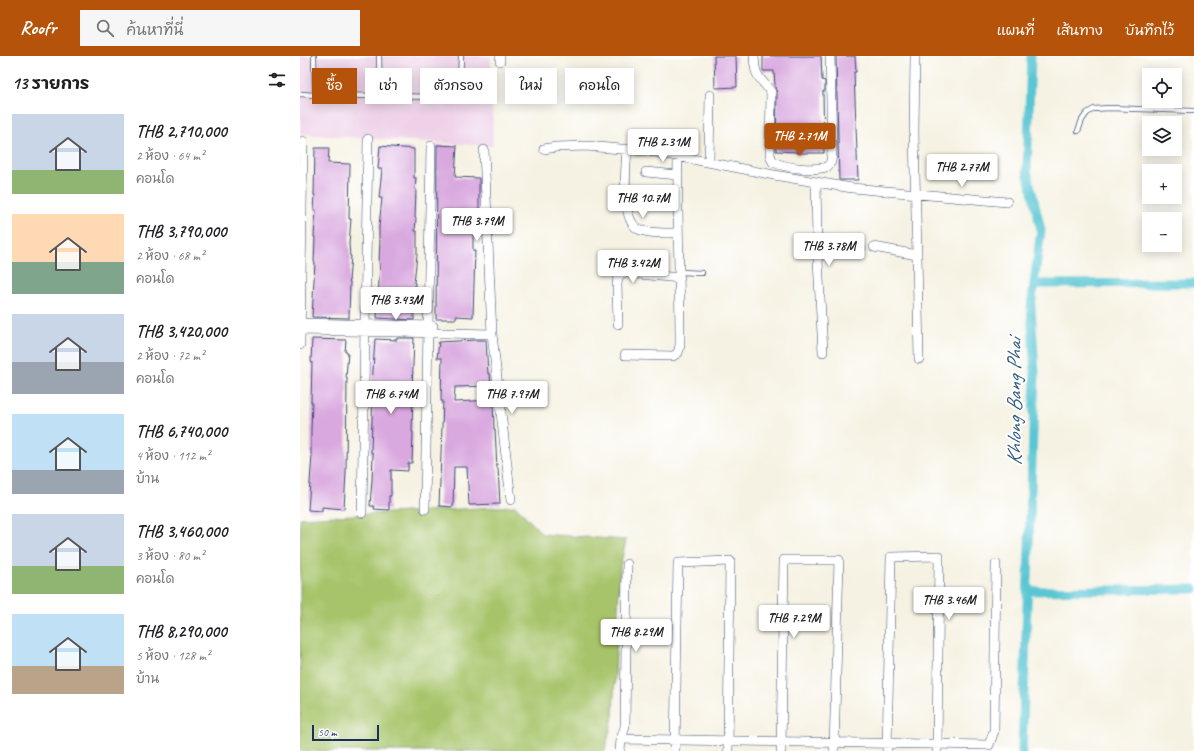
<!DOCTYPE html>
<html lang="th">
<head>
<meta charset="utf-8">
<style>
	body { margin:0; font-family:Caveat,"Playpen Sans Thai",sans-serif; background:#f6f6f6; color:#202124; height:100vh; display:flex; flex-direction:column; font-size:15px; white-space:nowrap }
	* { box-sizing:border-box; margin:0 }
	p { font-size:13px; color:#757577 }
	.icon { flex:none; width:22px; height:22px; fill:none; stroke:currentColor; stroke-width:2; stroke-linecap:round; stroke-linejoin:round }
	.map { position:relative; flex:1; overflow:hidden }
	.drawer { display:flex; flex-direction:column; background:#fff; width:300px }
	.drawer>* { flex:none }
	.banner { position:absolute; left:12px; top:12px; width:380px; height:36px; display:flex; gap:8px }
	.fabs { position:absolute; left:842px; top:12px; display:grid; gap:8px }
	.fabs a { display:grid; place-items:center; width:40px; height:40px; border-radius:0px; background:#fff; box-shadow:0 2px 10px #0003; font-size:20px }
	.scale { position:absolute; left:12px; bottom:10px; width:67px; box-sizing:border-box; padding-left:4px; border:2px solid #1b2f5e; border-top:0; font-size:11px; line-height:14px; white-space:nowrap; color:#1b2f5e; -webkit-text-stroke:3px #fff; paint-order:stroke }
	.price { position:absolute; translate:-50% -34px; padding:0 9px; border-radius:4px; background:#fff; color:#222; font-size:13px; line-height:26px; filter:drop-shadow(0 1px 2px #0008) }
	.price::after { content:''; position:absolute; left:50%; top:24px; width:12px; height:9px; margin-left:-6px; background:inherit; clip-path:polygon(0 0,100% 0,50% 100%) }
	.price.on { background:#b45309; color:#fff }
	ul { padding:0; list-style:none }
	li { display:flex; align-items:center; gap:12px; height:100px; padding:0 12px }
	li span { display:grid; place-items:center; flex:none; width:112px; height:80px; border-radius:0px; color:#555 }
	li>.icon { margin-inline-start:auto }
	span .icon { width:48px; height:48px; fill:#fffc; stroke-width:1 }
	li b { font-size:17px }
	h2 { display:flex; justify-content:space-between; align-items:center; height:48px; padding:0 12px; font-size:17px }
	.chip { padding:0 14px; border-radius:0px; background:#fff; box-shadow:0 2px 10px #0003; font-size:14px; line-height:36px }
	.chip.on { background:#b45309; color:#fff }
	header { display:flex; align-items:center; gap:24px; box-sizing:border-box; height:56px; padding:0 20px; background:#b45309; color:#fff }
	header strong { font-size:19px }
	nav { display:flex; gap:22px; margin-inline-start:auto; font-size:14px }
	.search { width:280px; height:36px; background:#f6f6f6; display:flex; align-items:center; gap:10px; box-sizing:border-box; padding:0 14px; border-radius:0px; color:#757577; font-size:15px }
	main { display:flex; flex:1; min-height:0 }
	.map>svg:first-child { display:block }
	.built { fill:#eed0e8 }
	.green { fill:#a7c46b; stroke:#617a64 }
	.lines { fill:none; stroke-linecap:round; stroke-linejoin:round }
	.canal { stroke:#5ac6d4; stroke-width:9 }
	.building { fill:#d9a8df }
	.lane-casing { stroke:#3c4c72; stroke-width:6 }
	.street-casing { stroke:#3c4c72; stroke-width:10 }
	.lane { stroke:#fff; stroke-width:4.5 }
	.street { stroke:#fff; stroke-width:9 }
	.labels { text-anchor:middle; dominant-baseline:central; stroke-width:4; stroke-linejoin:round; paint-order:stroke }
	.water-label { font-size:21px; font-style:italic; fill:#2e5c81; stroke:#fff }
</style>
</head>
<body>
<header>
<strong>Roofr</strong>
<div class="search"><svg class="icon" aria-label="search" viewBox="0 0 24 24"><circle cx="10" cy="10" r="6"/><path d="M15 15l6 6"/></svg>ค้นหาที่นี่</div>
<nav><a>แผนที่</a><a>เส้นทาง</a><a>บันทึกไว้</a></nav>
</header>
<main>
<section class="drawer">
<h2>13 รายการ<svg class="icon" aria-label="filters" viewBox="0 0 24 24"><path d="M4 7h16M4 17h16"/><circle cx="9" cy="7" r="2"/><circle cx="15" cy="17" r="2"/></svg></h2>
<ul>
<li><span style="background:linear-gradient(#c9d6e8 70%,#8fb573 0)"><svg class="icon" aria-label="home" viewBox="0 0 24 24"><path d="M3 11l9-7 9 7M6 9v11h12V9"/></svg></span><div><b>THB 2,710,000</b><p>2 ห้อง · 64 m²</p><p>คอนโด</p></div></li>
<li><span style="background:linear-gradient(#ffd9b3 60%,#7fa58c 0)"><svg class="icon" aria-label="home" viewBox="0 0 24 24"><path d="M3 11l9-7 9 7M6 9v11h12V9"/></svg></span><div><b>THB 3,790,000</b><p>2 ห้อง · 68 m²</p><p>คอนโด</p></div></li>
<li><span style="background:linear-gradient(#c9d6e8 60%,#9aa5b1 0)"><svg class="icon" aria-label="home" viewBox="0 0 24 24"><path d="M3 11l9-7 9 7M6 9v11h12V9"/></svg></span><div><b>THB 3,420,000</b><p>2 ห้อง · 72 m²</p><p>คอนโด</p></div></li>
<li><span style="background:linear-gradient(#bfe0f5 70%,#9aa5b1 0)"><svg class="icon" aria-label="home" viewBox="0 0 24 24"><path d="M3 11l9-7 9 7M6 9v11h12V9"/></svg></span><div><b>THB 6,740,000</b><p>4 ห้อง · 112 m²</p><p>บ้าน</p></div></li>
<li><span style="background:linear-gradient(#c9d6e8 65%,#8fb573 0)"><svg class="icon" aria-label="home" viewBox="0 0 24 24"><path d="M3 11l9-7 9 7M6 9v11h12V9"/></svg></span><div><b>THB 3,460,000</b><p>3 ห้อง · 80 m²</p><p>คอนโด</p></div></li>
<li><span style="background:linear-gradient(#bfe0f5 65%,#b9a48a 0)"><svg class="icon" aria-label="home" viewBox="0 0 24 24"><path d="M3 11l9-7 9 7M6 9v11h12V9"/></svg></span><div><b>THB 8,290,000</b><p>5 ห้อง · 128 m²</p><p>บ้าน</p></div></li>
</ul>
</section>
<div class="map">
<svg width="894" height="695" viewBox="0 0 894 695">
	<rect width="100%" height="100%" fill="#fff"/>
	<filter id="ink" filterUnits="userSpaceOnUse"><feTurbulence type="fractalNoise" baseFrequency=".025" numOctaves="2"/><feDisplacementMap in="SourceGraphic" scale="8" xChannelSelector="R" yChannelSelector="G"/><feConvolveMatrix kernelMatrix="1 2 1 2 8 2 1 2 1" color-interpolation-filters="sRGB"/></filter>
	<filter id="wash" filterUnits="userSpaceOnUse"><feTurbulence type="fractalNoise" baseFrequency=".012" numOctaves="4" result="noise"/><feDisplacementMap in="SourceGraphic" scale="16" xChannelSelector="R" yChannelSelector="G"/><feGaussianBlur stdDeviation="0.9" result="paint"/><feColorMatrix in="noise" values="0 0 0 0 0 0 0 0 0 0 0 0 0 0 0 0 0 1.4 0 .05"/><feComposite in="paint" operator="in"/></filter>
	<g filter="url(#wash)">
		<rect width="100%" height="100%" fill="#f6f2e3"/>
		<path class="built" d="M0,0H191L193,90L0,78Z"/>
		<path class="green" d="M216,450L242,478L326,484L320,511L313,661L305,695H0V462Z"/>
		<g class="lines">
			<path class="canal" d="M734,228L894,227
				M728,535L894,533
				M722,695L735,318L731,251L741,174L727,115L731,0"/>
		</g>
		<g id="blocks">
			<path class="building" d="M414,0H436L437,31L415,32Z
				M463,0H521L522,24L525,25V35H523L524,97H497V96L476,95L477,36L475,31L474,15H463Z
				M536,0H555L556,16H554L558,124H539Z
				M137,89L157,90L155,121L179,122V153H177L176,163L173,162V195H175L173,261L156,260V263H136Z
				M80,90L114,93V122H116L115,133H116L115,162H116L115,175H117V199L114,227H115L114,264L77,262L80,207H79L80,184H79V171L82,142H79L82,113H78Z
				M15,92H29L28,107L50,108L49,163H51L49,188L50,200H51L49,225L50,226L49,262L12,261L15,206H14L15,181H14L16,154H14L15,139H14Z
				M97,282H114L112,336H113L112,376H113L112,407H108V415L91,414V440H89V454L74,453V450H70L72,424L73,397H71L73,330H72L75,283L97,284Z
				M12,283L46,284L45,296H48L46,322H47L46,416L44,453L22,451V455L8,454L12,399H11V374L12,346H11L12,306H11Z
				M176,284H186L188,318H190L191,330L155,331L154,346L193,344L194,373H195L197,412H198L200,448L169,449L167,411H154L153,451L139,450L143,345H141L142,302H137L139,286Z"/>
		</g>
	</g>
	<g filter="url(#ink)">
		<use href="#blocks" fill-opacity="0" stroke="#3c4c72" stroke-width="1"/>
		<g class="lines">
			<g class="lane-casing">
				<path id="lane" d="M14,0L15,39L80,40L79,0
					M0,38L15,39
					M80,40L145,41L155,36L160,28L161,0
					M778,75L782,64L787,57L794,53L809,52L894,55
					M380,216L402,217"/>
			</g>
			<g class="street-casing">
				<path id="street" d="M200,0V5
					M454,0C455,22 459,20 471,36L470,99L473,106C487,112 513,115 527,111L531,106L532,95L530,0
					M244,93L256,91L286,90L356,96L474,119L552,132L707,146
					M327,93C326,110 320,163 338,173C348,178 368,177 378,177
					M184,94L192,278L211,444
					M409,106L410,39
					M346,116L378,119
					M516,126L517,186L523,296
					M517,186L561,192
					M574,191L617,199L614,78L615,0
					M617,199L619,303
					M0,267L133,270
					M318,268L317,228L318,222L321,217H329L380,222
					M0,274L192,278
					M0,289L3,85
					M325,299L373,300L378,297L380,289C380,226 377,163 378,99
					M125,453L131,90
					M62,457L68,83
					M321,683L325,671L327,508
					M320,695L321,683L689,689L694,675L696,508
					M375,695L378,507L430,505L428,695
					M481,695L484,504H539L534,695
					M587,695L591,501L639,500L637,695"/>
			</g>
			<use href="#lane" class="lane"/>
			<use href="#street" class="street"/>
		</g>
	</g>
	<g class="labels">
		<g class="water-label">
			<text transform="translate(714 346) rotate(-90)">Khlong Bang Phai</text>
		</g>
	</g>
</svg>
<div class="fabs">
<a><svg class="icon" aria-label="locate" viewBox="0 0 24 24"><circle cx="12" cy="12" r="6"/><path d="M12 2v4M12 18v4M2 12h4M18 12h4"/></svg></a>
<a><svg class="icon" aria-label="layers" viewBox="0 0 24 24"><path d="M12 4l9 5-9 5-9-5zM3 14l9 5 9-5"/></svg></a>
<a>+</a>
<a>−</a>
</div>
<div class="scale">50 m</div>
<b class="price on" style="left:500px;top:101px">THB 2.71M</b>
<b class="price" style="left:363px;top:107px">THB 2.31M</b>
<b class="price" style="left:662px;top:132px">THB 2.77M</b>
<b class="price" style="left:343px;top:163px">THB 10.7M</b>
<b class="price" style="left:177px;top:186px">THB 3.79M</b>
<b class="price" style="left:529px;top:211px">THB 3.78M</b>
<b class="price" style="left:333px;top:228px">THB 3.42M</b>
<b class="price" style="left:96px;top:265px">THB 3.43M</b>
<b class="price" style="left:91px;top:359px">THB 6.74M</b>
<b class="price" style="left:212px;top:359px">THB 7.97M</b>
<b class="price" style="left:649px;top:565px">THB 3.46M</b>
<b class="price" style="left:494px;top:583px">THB 7.29M</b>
<b class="price" style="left:336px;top:597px">THB 8.29M</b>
<div class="banner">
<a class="chip on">ซื้อ</a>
<a class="chip">เช่า</a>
<a class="chip">ตัวกรอง</a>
<a class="chip">ใหม่</a>
<a class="chip">คอนโด</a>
</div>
</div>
</main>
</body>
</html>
